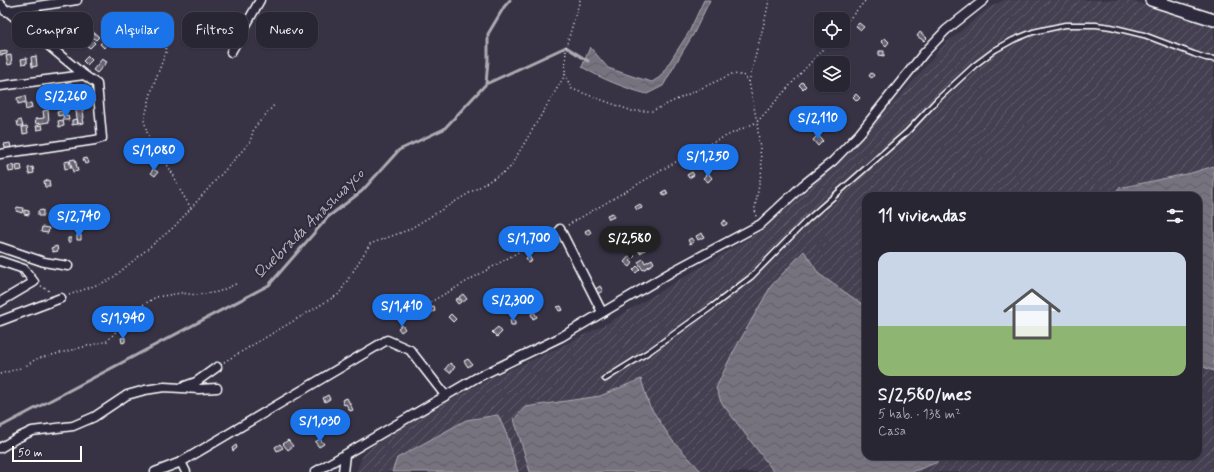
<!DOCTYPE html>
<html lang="es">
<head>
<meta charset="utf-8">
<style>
	body { margin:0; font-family:Mynerve,sans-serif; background:#312e3c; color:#f1f3f6; height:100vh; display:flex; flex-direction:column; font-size:15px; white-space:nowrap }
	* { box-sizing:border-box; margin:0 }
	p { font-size:13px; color:#a5a5ac }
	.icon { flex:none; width:22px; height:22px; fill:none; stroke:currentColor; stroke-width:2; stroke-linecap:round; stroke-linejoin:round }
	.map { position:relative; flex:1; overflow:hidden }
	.panel { position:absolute; left:862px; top:192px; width:340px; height:268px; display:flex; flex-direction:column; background:#292634; border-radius:12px; box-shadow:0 1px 3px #0004,0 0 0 1px #45434f }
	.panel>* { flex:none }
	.guide { position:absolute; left:12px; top:12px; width:380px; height:36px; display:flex; gap:8px }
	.fabs { position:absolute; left:814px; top:12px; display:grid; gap:8px }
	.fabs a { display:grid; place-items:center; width:36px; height:36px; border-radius:8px; background:#292634; box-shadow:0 1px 3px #0004,0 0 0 1px #45434f; font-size:20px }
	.scale { position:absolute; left:12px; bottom:10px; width:70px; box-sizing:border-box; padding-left:4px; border:2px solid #fff; border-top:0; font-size:11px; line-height:14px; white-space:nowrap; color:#fff; -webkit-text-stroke:3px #2f2a3d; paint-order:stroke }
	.price { position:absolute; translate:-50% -34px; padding:0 9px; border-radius:14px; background:#1a73e8; color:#fff; font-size:13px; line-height:26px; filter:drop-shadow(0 1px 2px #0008) }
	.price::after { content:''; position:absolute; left:50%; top:24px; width:12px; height:9px; margin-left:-6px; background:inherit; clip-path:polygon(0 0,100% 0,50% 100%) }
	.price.current { background:#222; color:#fff }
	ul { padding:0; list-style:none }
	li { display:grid; align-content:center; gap:8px; height:212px; padding:0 16px }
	li span { display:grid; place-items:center; height:124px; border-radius:12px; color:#555 }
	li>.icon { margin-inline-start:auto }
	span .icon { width:72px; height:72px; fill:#fffc; stroke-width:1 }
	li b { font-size:17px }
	h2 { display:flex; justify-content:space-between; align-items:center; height:48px; padding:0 16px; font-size:17px }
	.pill { padding:0 14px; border-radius:12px; background:#292634; box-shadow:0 1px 3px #0004,0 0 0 1px #45434f; font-size:14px; line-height:36px }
	.pill.current { background:#1a73e8; color:#fff }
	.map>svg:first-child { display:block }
	.industrial { fill:url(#industrial-furrows); fill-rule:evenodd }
	.water { fill:url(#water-waves); stroke:#adabb2 }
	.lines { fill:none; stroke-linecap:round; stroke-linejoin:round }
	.stream { stroke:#adabb2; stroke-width:3 }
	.building { fill:url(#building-back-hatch); stroke:#fff }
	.service-casing { stroke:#fff; stroke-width:7 }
	.minor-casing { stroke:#fff; stroke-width:11 }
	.tertiary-casing { stroke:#fff; stroke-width:14 }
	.path { stroke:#fff; stroke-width:1.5; stroke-dasharray:1 3; stroke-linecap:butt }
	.service { stroke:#2f2a3d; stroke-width:4 }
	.minor { stroke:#2f2a3d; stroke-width:8 }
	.tertiary { stroke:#2f2a3d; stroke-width:11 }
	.labels { text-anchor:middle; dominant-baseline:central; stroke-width:4; stroke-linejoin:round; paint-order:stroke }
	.water-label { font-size:16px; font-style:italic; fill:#b4b2b9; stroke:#2f2a3d }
</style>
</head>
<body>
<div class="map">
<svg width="1214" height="472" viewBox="0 0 1214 472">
	<defs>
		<pattern id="industrial-furrows" width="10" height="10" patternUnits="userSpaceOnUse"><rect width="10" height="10" fill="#444051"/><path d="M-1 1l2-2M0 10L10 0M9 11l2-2" fill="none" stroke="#605d6b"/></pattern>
		<pattern id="water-waves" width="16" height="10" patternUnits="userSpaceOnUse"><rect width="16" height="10" fill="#76737f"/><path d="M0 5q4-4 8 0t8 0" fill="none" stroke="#5f5e63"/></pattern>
		<pattern id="building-back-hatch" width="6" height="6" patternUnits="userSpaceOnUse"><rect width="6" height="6" fill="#635f6d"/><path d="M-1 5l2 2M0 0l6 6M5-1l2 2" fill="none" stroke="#7a7783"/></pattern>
	</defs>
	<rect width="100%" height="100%" fill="#373345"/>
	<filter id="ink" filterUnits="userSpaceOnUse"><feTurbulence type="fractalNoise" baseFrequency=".025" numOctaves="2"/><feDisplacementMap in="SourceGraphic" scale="8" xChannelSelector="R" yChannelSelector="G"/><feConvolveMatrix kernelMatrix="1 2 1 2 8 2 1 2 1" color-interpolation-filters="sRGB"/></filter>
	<g filter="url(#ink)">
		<path class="industrial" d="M1005,0H1130L1214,27V472H356L363,455L376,443L425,413L493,377L550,352L606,324L764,229L899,97L944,45L991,6ZM866,196H1198V456H866Z"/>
		<path class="water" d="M704,0H710L693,35L683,51L663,86L647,94C624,88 602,79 582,67L590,47L608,68L635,77L652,82L660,77L689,32Z
			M1214,166V371L1198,365V196H1111L1119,188L1191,173Z
			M804,251L819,274L862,304L866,310V456H936L938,462L912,472H774L721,402L716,388L731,356L771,286Z
			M641,379L649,405L672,440L702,472H530L514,419L525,407L600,396Z
			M498,415L507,435L518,472H392L397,458L466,420Z"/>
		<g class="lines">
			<path class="stream" d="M486,84L488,60V34L504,7L510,0
				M0,427L269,285L328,217L362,191L399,150L444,129L486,84L566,47L588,61"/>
		</g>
		<path class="building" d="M859,23L864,27L861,30L856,26Z
			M74,25L78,29L74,33L70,29Z
			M83,25L87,29L84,32L80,28Z
			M92,31L99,37L96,40L89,35Z
			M920,32L927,38L924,41L917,36Z
			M83,36L87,40L84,44L79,40Z
			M885,38L889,42L886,46L881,41Z
			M91,39L95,43L90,48L86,45Z
			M65,40L69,43L65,46L62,43Z
			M103,41L107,44L104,48L100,44Z
			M7,51V54L0,55V52Z
			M879,51H884V56L879,55Z
			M11,55L12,64L8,65L6,56Z
			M36,56L37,66L32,67L31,57Z
			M88,56L92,60L87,65L83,61Z
			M27,58V63L22,64L21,59Z
			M102,59L107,62L97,73L93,70Z
			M871,73L874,75L872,78L869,76Z
			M802,82L806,86L803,89L799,85Z
			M856,94L860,98L857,101L853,97Z
			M25,96L26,102L18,104L17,98Z
			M31,103L32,108L26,110L25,104Z
			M82,103L84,118L82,119L83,123L78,124L75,105Z
			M48,110L49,122L36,124L35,119L44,118L43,111Z
			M62,111L63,115L58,116L57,112Z
			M837,112L841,116L838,119L834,115Z
			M68,115L69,120H64L63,116Z
			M77,119L78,124L72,125V120Z
			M21,120L23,126H18L17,121Z
			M63,120L64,126L59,127L58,121Z
			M42,125L43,129L37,130L36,126Z
			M27,126L28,133L23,134L22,127Z
			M818,135L823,141L818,146L813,140Z
			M10,143L11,149L6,150L4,144Z
			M732,149L734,153L724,159L722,155Z
			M87,158L89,163L85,164L83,159Z
			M75,159L78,171L73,172L70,160Z
			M69,161L71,168L65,169L64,162Z
			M13,165L14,171L9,172L8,166Z
			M21,165L22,170L17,171L16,166Z
			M33,167L34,173L29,174L28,168Z
			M153,169L158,172L155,176L151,173Z
			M692,172L694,175L689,178L687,175Z
			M708,173L712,178L708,182L703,178Z
			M49,180L50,187H45L44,181Z
			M666,190L668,194L664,196L662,192Z
			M640,204L642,208L637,210L635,207Z
			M70,206L75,207V211H70Z
			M17,207L23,208L22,213L16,211Z
			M62,207H66V212L61,211Z
			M83,209L88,210L87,216L82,215Z
			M24,210L29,211V215L24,214Z
			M43,210V216H38V211Z
			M612,213L614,217L609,219L607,215Z
			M107,214L109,218L105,220L103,216Z
			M725,220L727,224L723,226L721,223Z
			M42,227L49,228L48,233L41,232Z
			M589,229L591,233L587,235L585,231Z
			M702,233L704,237L698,240L696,236Z
			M77,235H81V240H77Z
			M68,238H71V242H68Z
			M691,238L694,242L690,244L688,240Z
			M557,239L559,242L554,246L551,242Z
			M57,246L58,251L53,252L51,248Z
			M643,246L645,250L640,253L638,249Z
			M632,253L635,256L630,261L633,263L630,267L624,262Z
			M529,256L532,261L528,263L526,258Z
			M643,259L645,263L652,259L654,263L643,270L638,262Z
			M637,266L640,269L636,273L633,270Z
			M22,271L26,276L22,278L19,273Z
			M600,286L603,291L597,294L594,290Z
			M463,294L467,299L463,302L459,297Z
			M458,298L461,302L458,304L455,300Z
			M561,306L563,310L559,311L557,307Z
			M434,307L435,311L430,313L428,308Z
			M534,312L537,317L533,319L531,314Z
			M451,314L456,319L453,322L448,317Z
			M510,320H515V325H511Z
			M402,325L405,329L401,332L398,328Z
			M498,327L502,332L497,337L492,332Z
			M125,337V342L122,343L121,338Z
			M468,359L472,364L468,367L464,361Z
			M450,363L455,367L450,373L445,369Z
			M328,395L330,399L325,402L323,398Z
			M347,398L353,410L350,411L346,404L344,405L342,400Z
			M327,413L332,420L328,423L323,417Z
			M320,439L324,444L319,447L315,442Z
			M288,440L293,446L288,450L283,444Z
			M280,444L283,448L277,451L275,447Z
			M236,445L237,448L233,451L232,448Z"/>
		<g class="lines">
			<g class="service-casing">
				<path id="service" d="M605,379L650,351L713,306L751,277L807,220L907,132L937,100L975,65L995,50L1013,40L1033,32L1065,25H1096L1111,27L1144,35L1194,54L1206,58L1214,59"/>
			</g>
			<g class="minor-casing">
				<path id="minor" d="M0,4L7,11L84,75L97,84L102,138L95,140L0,154
					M5,11L77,0
					M231,52L260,0
					M0,86L84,75
					M560,229L602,312
					M0,247L44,262L68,266
					M0,261L24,269L34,282L0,302
					M0,321L61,298
					M185,386L196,382L217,367
					M0,448L15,439L32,431L73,426L94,417L127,395L145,390L164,387L199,389L217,388
					M181,462L186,472
					M155,472L181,462L387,340L410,350L445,395
					M315,472L476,378L561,337L673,271L761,224L803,185L833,161L860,133L924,53L946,30L984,0
					M343,472L345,455"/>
			</g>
			<g class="tertiary-casing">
				<path id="tertiary" d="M1151,0L1214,20"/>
			</g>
			<path class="path" d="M580,0L566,47L565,75L572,89L632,111H652L732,74L743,75L749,82L757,122L762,168L755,208L756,218
				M843,26L866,0
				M164,32L166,52L153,86L144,120L149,140L153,149L163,158L174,176L180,190L191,208
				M749,82C755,54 764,28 769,0
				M568,225L698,149L757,122L830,41
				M41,286L51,292
				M69,295L110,280L174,227L250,142L254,128L275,104
				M413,312L552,233
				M224,362L339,294L370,244L408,230L509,169L565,75
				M0,374L24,367L36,359L107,341L125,322L141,306L156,297L181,293L197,295L218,292L238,283"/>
			<use href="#service" class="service"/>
			<use href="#minor" class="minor"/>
			<use href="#tertiary" class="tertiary"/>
		</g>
	</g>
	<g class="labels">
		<g class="water-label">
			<text transform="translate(309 224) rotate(-45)">Quebrada Anashuayco</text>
		</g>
	</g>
</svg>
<div class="fabs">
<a><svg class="icon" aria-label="locate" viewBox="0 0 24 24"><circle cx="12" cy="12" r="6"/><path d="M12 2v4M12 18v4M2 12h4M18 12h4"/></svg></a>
<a><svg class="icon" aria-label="layers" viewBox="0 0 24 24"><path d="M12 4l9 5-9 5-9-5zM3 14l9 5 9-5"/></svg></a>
</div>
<div class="scale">50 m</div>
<b class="price" style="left:66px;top:118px">S/2,260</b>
<b class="price" style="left:818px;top:140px">S/2,110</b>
<b class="price" style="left:154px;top:172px">S/1,080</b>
<b class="price" style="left:708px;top:178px">S/1,250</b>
<b class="price" style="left:79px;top:238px">S/2,740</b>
<b class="price" style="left:529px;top:260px">S/1,700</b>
<b class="price current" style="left:630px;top:260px">S/2,580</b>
<b class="price" style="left:513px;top:322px">S/2,300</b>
<b class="price" style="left:402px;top:328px">S/1,410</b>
<b class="price" style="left:123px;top:340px">S/1,940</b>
<b class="price" style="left:320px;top:443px">S/1,030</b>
<div class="guide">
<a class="pill">Comprar</a>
<a class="pill current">Alquilar</a>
<a class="pill">Filtros</a>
<a class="pill">Nuevo</a>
</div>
<section class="panel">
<h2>11 viviendas<svg class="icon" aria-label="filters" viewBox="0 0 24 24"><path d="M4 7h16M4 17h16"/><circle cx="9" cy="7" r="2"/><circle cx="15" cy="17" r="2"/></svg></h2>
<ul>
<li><span style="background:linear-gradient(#c9d6e8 60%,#8fb573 0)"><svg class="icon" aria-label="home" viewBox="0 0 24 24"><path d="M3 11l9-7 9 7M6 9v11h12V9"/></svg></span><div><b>S/2,580/mes</b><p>5 hab. · 138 m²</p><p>Casa</p></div></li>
</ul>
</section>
</div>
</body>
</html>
